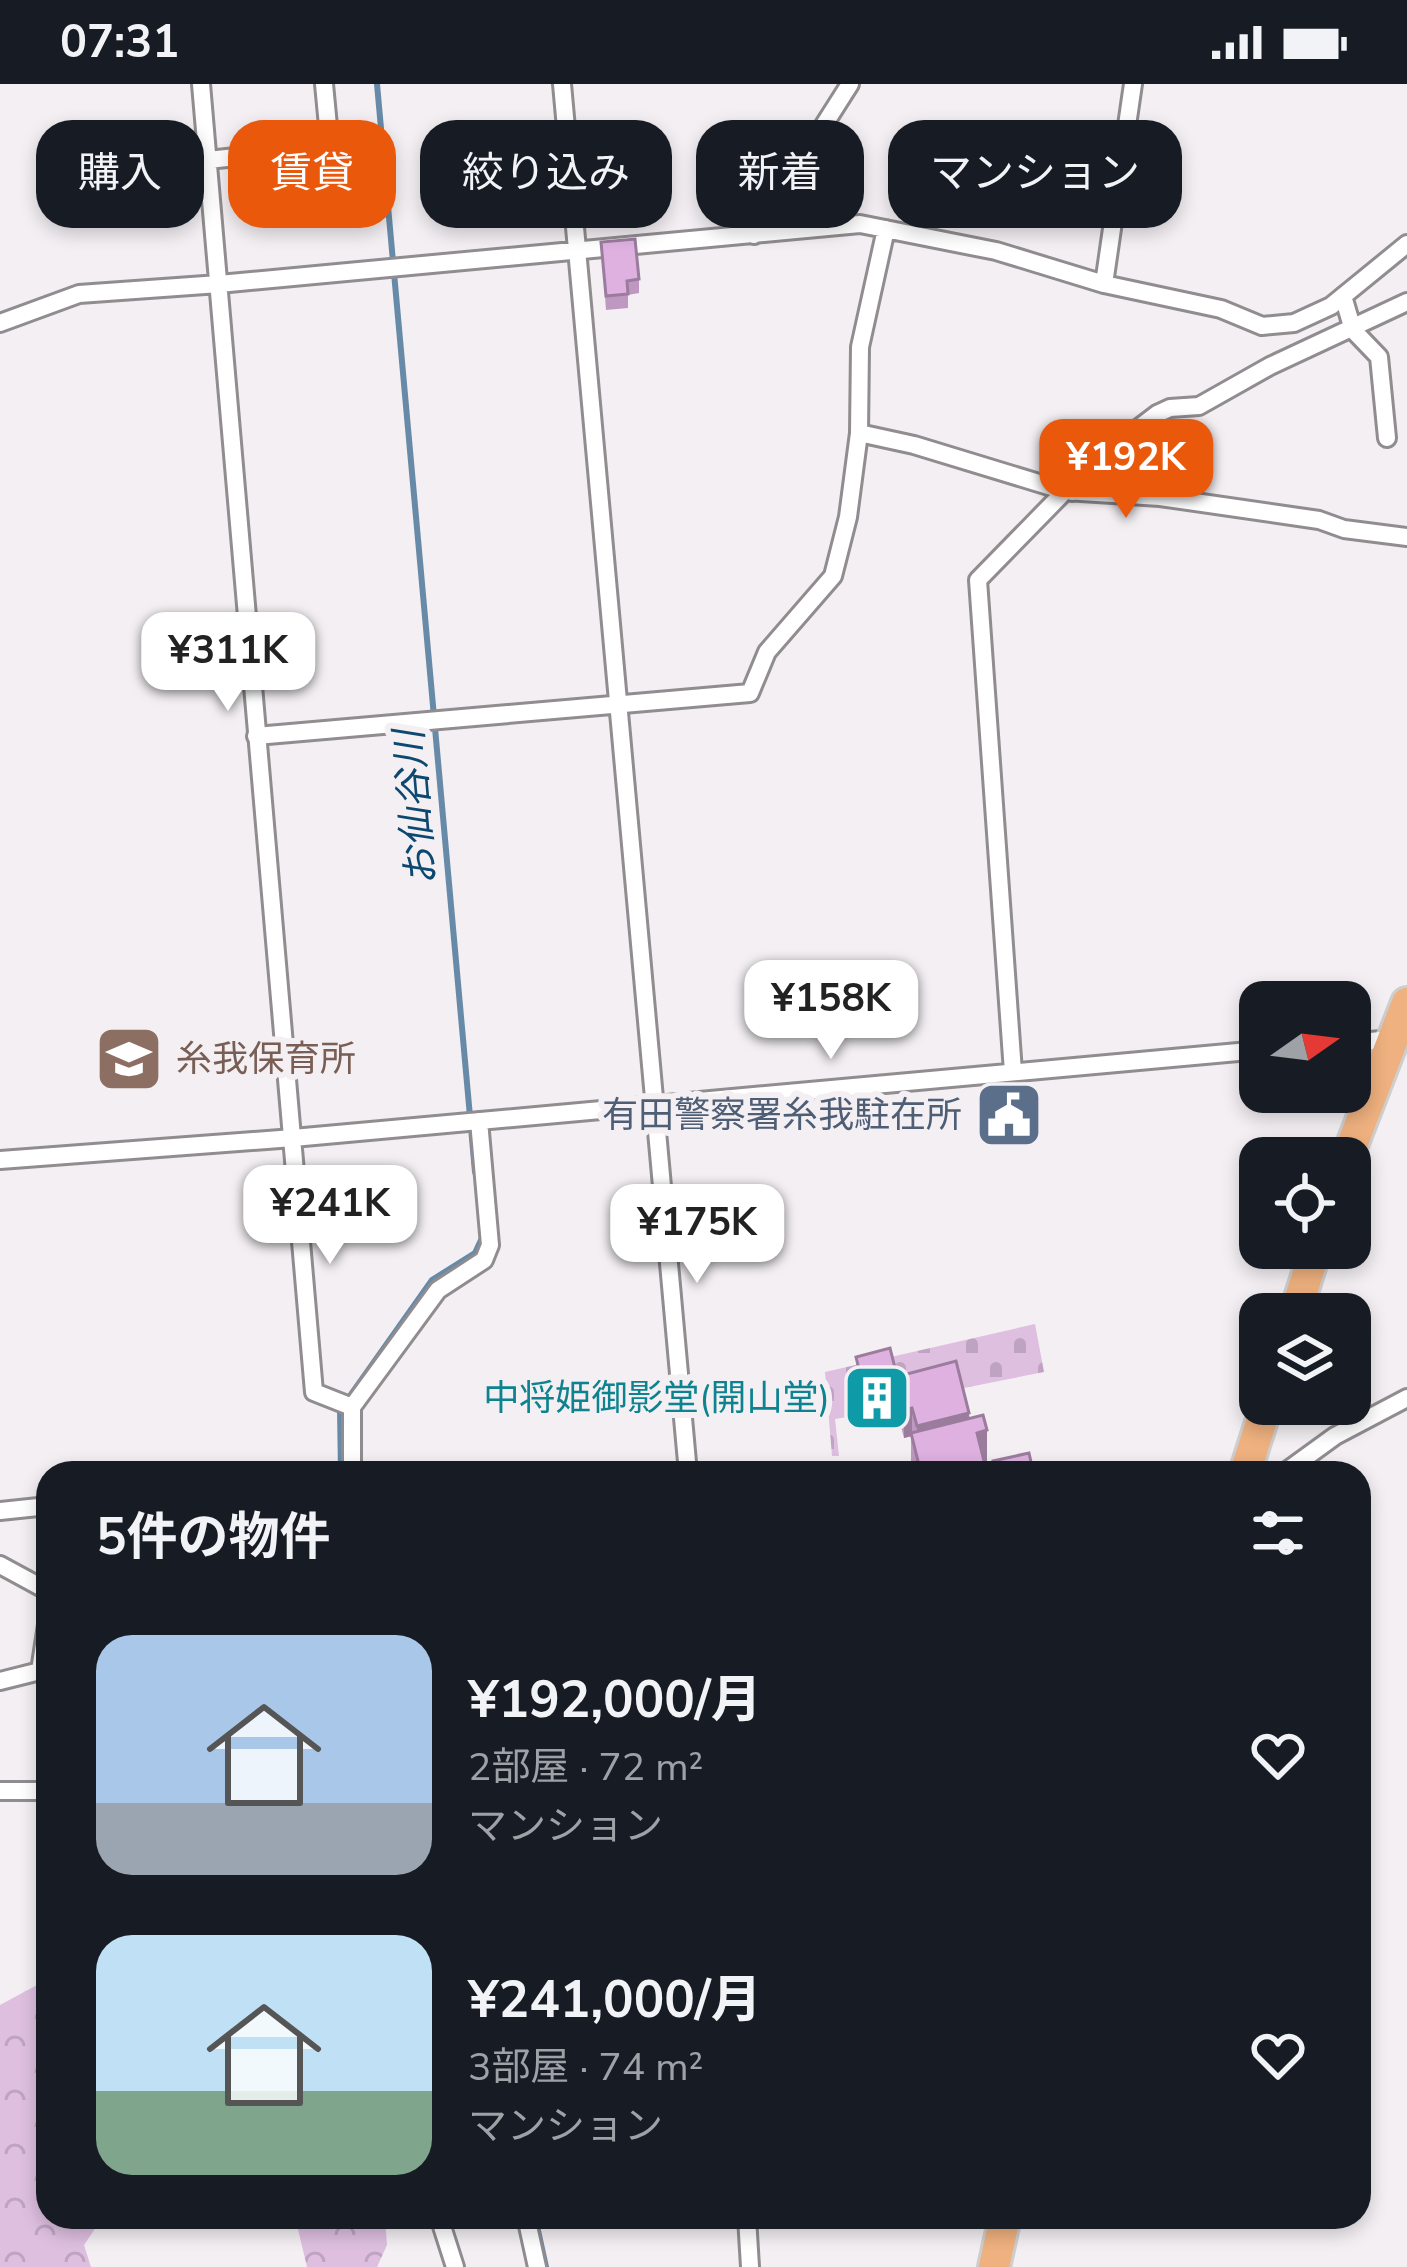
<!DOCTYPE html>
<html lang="ja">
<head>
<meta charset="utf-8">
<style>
	body { margin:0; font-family:"Nunito Sans","Noto Sans JP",sans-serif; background:#20242c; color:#f1f3f6; height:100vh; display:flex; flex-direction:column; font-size:45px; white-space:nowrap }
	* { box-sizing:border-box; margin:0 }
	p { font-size:39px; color:#9ea1a6 }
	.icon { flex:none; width:66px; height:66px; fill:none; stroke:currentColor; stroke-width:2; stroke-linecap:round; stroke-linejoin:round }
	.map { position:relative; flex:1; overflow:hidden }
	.sheet { position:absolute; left:36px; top:1377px; width:1335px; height:768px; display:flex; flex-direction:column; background:#171b24; border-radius:36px; box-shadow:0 6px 18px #0003 }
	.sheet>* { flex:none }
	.hud { position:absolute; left:36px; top:36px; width:1335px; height:108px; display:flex; gap:24px }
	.needle { width:78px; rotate:76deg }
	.controls { position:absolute; left:1239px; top:897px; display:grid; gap:24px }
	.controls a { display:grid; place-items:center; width:132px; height:132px; border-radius:24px; background:#171b24; box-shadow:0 6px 18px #0003; font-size:60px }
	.price { position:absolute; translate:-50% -102px; padding:0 27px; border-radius:24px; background:#fff; color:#222; font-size:39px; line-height:78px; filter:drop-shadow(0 3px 6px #0008) }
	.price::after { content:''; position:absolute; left:50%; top:72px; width:36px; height:27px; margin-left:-18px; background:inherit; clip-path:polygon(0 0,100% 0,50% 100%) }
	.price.current { background:#ea580c; color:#fff }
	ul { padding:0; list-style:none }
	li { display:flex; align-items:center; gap:36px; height:300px; padding:0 60px }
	li span { display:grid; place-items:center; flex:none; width:336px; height:240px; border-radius:36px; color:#555 }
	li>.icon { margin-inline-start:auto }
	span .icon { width:144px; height:144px; fill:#fffc; stroke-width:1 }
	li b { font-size:51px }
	h2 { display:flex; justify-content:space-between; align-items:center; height:144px; padding:0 60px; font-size:51px }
	.tag { padding:0 42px; border-radius:36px; background:#171b24; box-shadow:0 6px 18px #0003; font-size:42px; line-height:108px }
	.tag.current { background:#ea580c; color:#fff }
	.status { display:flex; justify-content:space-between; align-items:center; height:84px; padding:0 60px; background:#171b24; direction:ltr }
	.status svg { height:33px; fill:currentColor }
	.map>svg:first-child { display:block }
	.forest { fill:url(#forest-crowns) }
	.cemetery { fill:url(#cemetery-stones) }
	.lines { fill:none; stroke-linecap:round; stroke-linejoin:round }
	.stream { stroke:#678aa8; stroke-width:6 }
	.street-casing { stroke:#908c90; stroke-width:22 }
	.highway-casing { stroke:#cecece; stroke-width:36 }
	.street { stroke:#fff; stroke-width:16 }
	.highway { stroke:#efb17f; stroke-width:30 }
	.wall { fill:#bf98c1 }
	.shaded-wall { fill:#9b7c9d }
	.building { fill:#deb1e0; stroke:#9b7c9d; stroke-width:3 }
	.labels { text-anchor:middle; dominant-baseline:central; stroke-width:12; stroke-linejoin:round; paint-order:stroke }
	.education-label { font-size:36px; fill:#785e54; stroke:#f3eff3; text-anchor:start }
	.service-label { font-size:36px; fill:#4e5e75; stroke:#f3eff3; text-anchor:end }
	.culture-label { font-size:36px; fill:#0d838f; stroke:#f3eff3; text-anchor:end }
	.water-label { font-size:39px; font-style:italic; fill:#0c4870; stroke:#f3eff3 }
</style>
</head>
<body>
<div class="status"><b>07:31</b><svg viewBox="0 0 49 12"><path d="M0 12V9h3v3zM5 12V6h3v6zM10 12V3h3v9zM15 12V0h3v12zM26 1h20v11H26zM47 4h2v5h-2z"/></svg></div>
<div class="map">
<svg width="1407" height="2183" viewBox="0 0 1407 2183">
	<defs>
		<pattern id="forest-crowns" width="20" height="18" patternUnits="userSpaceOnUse" patternTransform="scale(3)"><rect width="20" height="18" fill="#debfe0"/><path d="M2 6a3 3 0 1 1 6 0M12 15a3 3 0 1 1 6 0" fill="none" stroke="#bea4c0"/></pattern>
		<pattern id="cemetery-stones" width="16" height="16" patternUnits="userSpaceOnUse" patternTransform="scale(3)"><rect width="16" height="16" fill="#debfe0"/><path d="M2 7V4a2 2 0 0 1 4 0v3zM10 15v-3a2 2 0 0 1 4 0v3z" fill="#bea4c0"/></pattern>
	</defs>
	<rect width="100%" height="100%" fill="#f3eff3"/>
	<path class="forest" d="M48,1900V2133H103L84,2161L91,2183H0V1921L37,1901Z
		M295,2133H385L387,2161L377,2183H307Z"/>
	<path class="cemetery" d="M1035,1240L1044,1288L898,1317L891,1289L849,1299L853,1332L835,1335L839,1372H832L825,1288Z"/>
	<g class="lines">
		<path class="stream" d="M377,0L475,1088
			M341,1389L340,1326L432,1196L475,1169L482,1154
			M535,2133L546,2183"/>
		<g class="street-casing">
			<path id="street" d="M201,0L314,1308L352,1323
				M562,0L688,1389
				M208,76L330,63L324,0
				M754,151L850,0
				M1104,200L1133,0
				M1343,212L1353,246L1379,273L1387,354
				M0,239L79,210L219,200L860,140L996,167L1104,200L1221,225L1262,242L1294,239L1331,222L1407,160
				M859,349L914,361L1065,407L1160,413L1319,436L1344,445L1407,453
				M1072,408L1102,372L1157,330L1170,324L1199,322L1270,282L1407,218
				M256,652L750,609L767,568L833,492L848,433L859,349L860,263L886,145
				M1350,959L1391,955
				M1013,988L978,496L1065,407
				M0,1076L293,1054L1260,966
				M352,1389V1323L438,1206L484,1176L490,1161L479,1037
				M1284,1389L1335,1352L1407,1314
				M0,1427L48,1422
				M0,1481L48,1507
				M40,1587L48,1534
				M0,1597L40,1587L47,1588
				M0,1707H48
				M439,2133L455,2183
				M526,2133L537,2183
				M747,2133L750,2183"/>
		</g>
		<g class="highway-casing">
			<path id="highway" d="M1347,1074L1407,919
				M1295,1230L1316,1164
				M1245,1389L1267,1320
				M994,2183L1005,2133"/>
		</g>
		<use href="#street" class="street"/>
		<use href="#highway" class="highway"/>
	</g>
	<path class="wall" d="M601,158L639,195V209L628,211V224L606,226Z
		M856,1273L899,1328L889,1331V1338L875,1342L873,1335L865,1337L856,1300Z
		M903,1291L969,1331L987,1387L985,1389H911V1352L904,1354L899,1335V1307L903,1306Z"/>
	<path class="shaded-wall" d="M899,1300V1328L889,1331V1338L875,1342V1314L888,1303Z
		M873,1307V1335L865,1337V1309Z
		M912,1324V1352L904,1354V1326Z
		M969,1329V1357L917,1370V1342Z
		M970,1346H987V1387L985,1389H951Z"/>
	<path class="building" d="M635,155L639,195L627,197L628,210L606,212L601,158Z
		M890,1264L899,1300L888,1303L889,1310L875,1314L873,1307L865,1309L856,1273Z
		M956,1277L969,1329L917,1342L912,1324L904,1326L899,1307L907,1305L903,1291Z
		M983,1331L987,1346L977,1349L985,1381L951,1389H921L911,1349Z
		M1029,1369L1033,1387L990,1389L995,1388L993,1377Z"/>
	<defs>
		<g id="school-square" transform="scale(3.45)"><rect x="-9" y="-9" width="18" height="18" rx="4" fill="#8d6e63" stroke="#f3eff3"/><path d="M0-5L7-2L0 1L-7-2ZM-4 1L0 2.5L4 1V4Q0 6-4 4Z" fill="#fff"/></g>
		<g id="civic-square" transform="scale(3.45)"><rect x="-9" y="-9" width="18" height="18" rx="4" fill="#5c6f8a" stroke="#f3eff3"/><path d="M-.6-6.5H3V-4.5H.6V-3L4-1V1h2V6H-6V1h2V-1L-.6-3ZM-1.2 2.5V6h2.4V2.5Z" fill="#fff"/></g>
		<g id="building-square" transform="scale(3.45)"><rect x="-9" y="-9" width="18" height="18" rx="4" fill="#0f9aa8" stroke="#f3eff3"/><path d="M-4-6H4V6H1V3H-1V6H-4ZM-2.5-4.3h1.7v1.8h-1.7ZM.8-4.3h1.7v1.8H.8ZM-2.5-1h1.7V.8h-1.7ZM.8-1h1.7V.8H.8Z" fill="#fff"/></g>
	</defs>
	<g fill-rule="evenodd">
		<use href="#school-square" x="129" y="975"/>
		<use href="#civic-square" x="1009" y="1031"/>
		<use href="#building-square" x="877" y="1314"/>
	</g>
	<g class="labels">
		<g class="education-label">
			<text x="176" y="975">糸我保育所</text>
		</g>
		<g class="service-label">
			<text x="962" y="1031">有田警察署糸我駐在所</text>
		</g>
		<g class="culture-label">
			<text x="830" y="1314">中将姫御影堂(開山堂)</text>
		</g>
		<g class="water-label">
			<text transform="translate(416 724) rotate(-95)">お仙谷川</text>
		</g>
	</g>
</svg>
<div class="controls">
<a><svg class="needle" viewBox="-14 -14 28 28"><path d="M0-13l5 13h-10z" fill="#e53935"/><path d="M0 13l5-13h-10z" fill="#9ea1a6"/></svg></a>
<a><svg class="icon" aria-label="locate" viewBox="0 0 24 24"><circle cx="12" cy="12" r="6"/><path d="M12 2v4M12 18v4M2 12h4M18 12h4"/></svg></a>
<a><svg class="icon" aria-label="layers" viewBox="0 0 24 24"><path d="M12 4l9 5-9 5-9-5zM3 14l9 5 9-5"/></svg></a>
</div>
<b class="price current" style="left:1126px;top:437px">¥192K</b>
<b class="price" style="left:228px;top:630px">¥311K</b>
<b class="price" style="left:831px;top:978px">¥158K</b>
<b class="price" style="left:330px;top:1183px">¥241K</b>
<b class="price" style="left:697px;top:1202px">¥175K</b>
<div class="hud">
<a class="tag">購入</a>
<a class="tag current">賃貸</a>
<a class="tag">絞り込み</a>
<a class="tag">新着</a>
<a class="tag">マンション</a>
</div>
<section class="sheet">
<h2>5件の物件<svg class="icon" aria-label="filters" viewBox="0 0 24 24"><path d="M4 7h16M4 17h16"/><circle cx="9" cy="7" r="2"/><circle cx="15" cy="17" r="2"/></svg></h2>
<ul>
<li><span style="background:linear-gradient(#a9c7e8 70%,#9aa5b1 0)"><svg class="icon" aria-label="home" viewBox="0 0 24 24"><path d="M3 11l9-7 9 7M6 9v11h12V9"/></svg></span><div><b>¥192,000/月</b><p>2部屋 · 72 m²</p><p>マンション</p></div><svg class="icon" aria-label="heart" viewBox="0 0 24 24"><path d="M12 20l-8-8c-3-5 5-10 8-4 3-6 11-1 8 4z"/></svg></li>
<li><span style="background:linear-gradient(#bfe0f5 65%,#7fa58c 0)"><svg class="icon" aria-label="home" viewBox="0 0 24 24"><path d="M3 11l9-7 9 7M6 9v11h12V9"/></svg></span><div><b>¥241,000/月</b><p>3部屋 · 74 m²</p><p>マンション</p></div><svg class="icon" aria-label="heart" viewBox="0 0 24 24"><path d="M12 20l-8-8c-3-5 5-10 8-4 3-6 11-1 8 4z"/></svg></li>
</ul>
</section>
</div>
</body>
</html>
